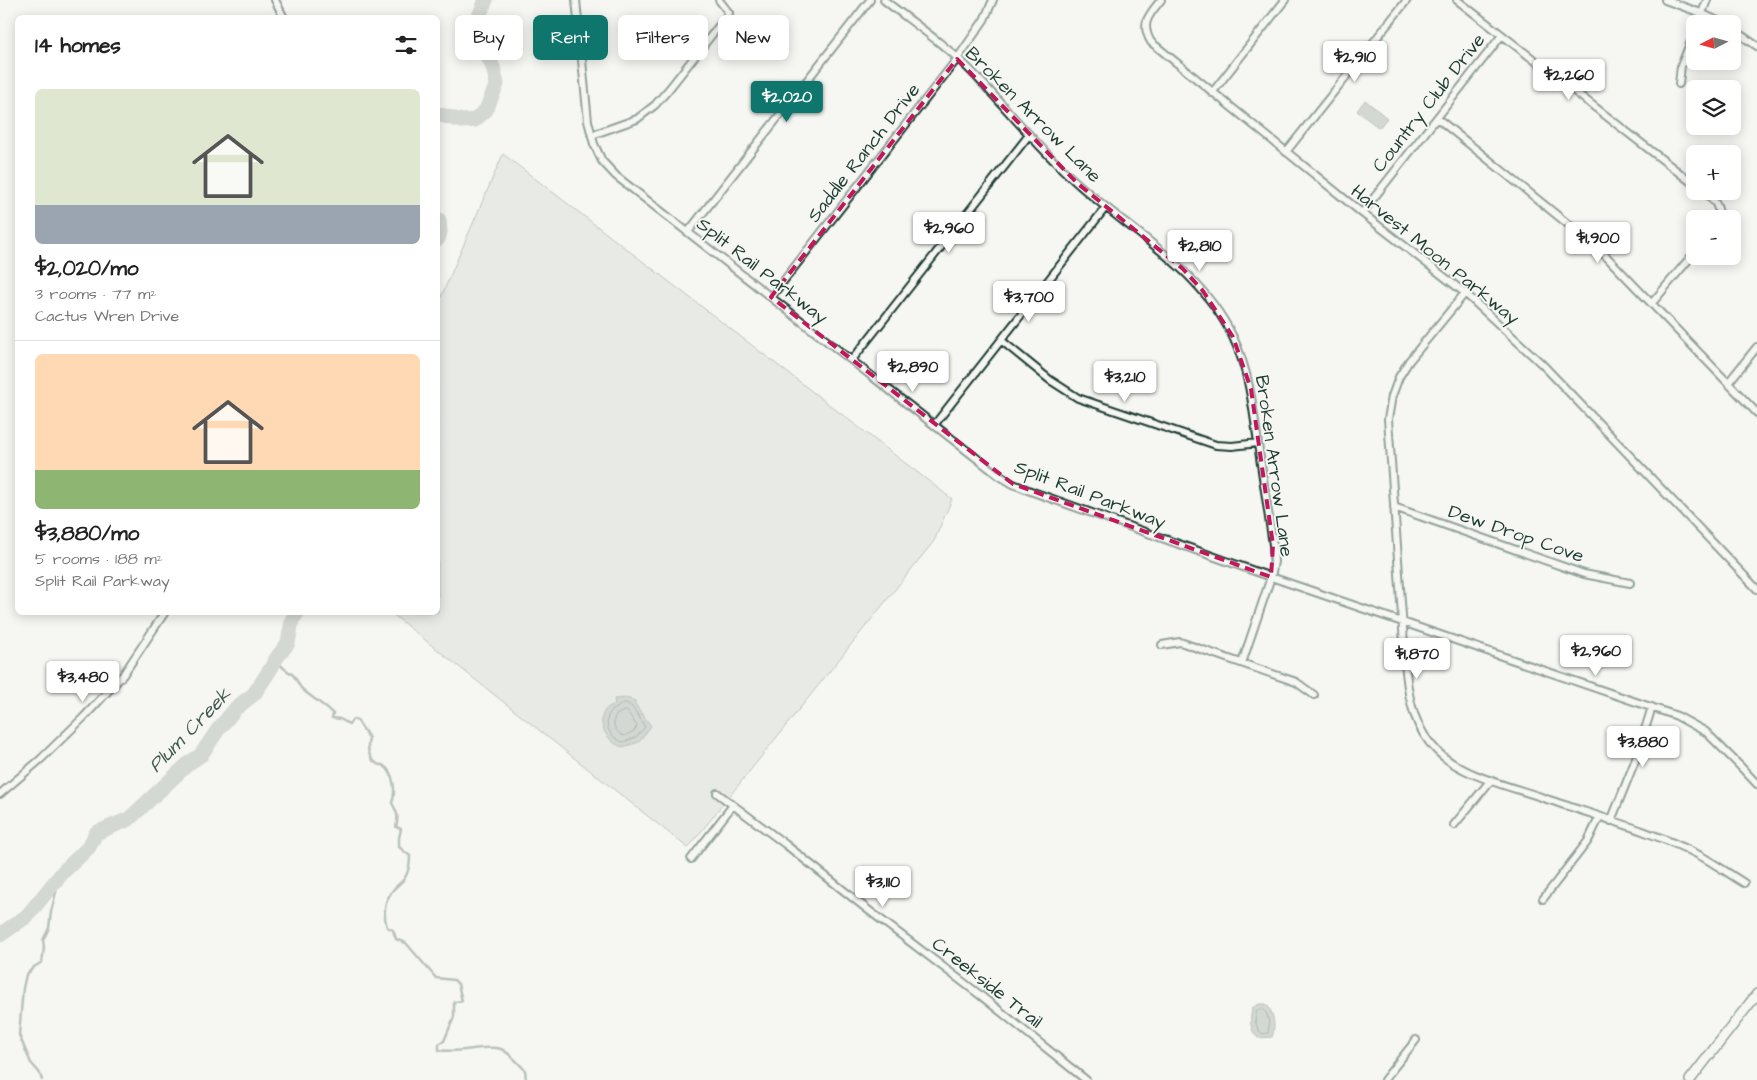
<!DOCTYPE html>
<html lang="en">
<head>
<meta charset="utf-8">
<style>
	body { margin:0; font-family:"Architects Daughter",sans-serif; background:#f2f2f2; color:#222; height:100vh; display:flex; flex-direction:column; font-size:19px; white-space:nowrap }
	* { box-sizing:border-box; margin:0 }
	p { font-size:16px; color:#767676 }
	.icon { flex:none; width:28px; height:28px; fill:none; stroke:currentColor; stroke-width:2; stroke-linecap:round; stroke-linejoin:round }
	.map { position:relative; flex:1; overflow:hidden }
	.panel { position:absolute; left:15px; top:15px; width:425px; height:600px; display:flex; flex-direction:column; background:#fff; border-radius:8px; box-shadow:0 2px 12px #0003 }
	.panel>* { flex:none }
	.top-card { position:absolute; left:455px; top:15px; width:475px; height:45px; display:flex; gap:10px }
	.needle { width:32px; rotate:264deg }
	.controls { position:absolute; left:1686px; top:15px; display:grid; gap:10px }
	.controls a { display:grid; place-items:center; width:55px; height:55px; border-radius:8px; background:#fff; box-shadow:0 2px 12px #0003; font-size:25px }
	.price { position:absolute; translate:-50% -42px; padding:0 11px; border-radius:5px; background:#fff; color:#222; font-size:16px; line-height:32px; filter:drop-shadow(0 1px 2px #0008) }
	.price::after { content:''; position:absolute; left:50%; top:30px; width:15px; height:11px; margin-left:-8px; background:inherit; clip-path:polygon(0 0,100% 0,50% 100%) }
	.price.current { background:#0f766e; color:#fff }
	ul { padding:0; list-style:none }
	li { display:grid; align-content:center; gap:10px; height:265px; padding:0 20px }
	li+li { border-top:1px solid #e0e0e0 }
	li span { display:grid; place-items:center; height:155px; border-radius:8px; color:#555 }
	li>.icon { margin-inline-start:auto }
	span .icon { width:90px; height:90px; fill:#fffc; stroke-width:1 }
	li b { font-size:21px }
	h2 { display:flex; justify-content:space-between; align-items:center; height:60px; padding:0 20px; font-size:21px }
	.pill { padding:0 18px; border-radius:8px; background:#fff; box-shadow:0 2px 12px #0003; font-size:18px; line-height:45px }
	.pill.current { background:#0f766e; color:#fff }
	.map>svg:first-child { display:block }
	.green { fill:#d6dbd6; stroke:#7a8c85 }
	.water { fill:#aab3ae; stroke:#72847d }
	.lines { fill:none; stroke-linecap:round; stroke-linejoin:round }
	.shore { stroke:#576c65; stroke-width:1 }
	.stream { stroke:#72847d; stroke-width:2.5 }
	.river { stroke:#aab3ae; stroke-width:15 }
	.minor-casing { stroke:#1f3d34; stroke-width:10 }
	.secondary-casing { stroke:#1f3d34; stroke-width:12 }
	.minor { stroke:#f6f6f2; stroke-width:6 }
	.secondary { stroke:#f6f6f2; stroke-width:9 }
	.marked { fill:none; stroke:#c2185b; stroke-width:4; stroke-dasharray:10 6; stroke-linejoin:round }
	.labels { text-anchor:middle; dominant-baseline:central; stroke-width:4; stroke-linejoin:round; paint-order:stroke }
	.street-label { font-size:19px; fill:#1f3d34; stroke:#f6f6f2 }
	.water-label { font-size:20px; font-style:italic; fill:#425a52; stroke:#f6f6f2 }
</style>
</head>
<body>
<div class="map">
<svg width="1757" height="1080" viewBox="0 0 1757 1080">
	<rect width="100%" height="100%" fill="#f6f6f2"/>
	<filter id="ink" filterUnits="userSpaceOnUse"><feTurbulence type="fractalNoise" baseFrequency=".02" numOctaves="2"/><feDisplacementMap in="SourceGraphic" scale="10" xChannelSelector="R" yChannelSelector="G"/><feConvolveMatrix kernelMatrix="1 2 1 2 8 2 1 2 1" color-interpolation-filters="sRGB"/></filter>
	<g filter="url(#ink)">
		<path class="green" d="M503,154L952,499L934,541L688,848L391,613L438,612V304Z"/>
		<path class="water" d="M1365,100L1387,118L1379,128L1357,111Z
			M627,698L635,701V704L651,726L639,742L623,747C603,742 591,711 615,704L614,699Z
			M1259,1004H1266C1274,1012 1276,1026 1272,1037L1258,1038C1249,1030 1250,1019 1252,1008Z"/>
		<g class="lines">
			<path class="shore" d="M626,703C635,707 640,719 645,727L636,737L624,742C610,739 602,723 611,711L617,708L621,704Z
				M624,711H627L637,726L634,731L624,736C615,733 612,724 615,716Z
				M1263,1009C1269,1014 1270,1026 1268,1033L1263,1034L1258,1030L1255,1020L1257,1010Z"/>
			<path class="stream" d="M276,659C283,670 285,668 293,675C297,679 298,685 302,689C312,698 323,704 333,714L332,718L340,719L349,724L353,719L357,720L369,738C367,747 368,757 376,763C381,767 379,763 384,766C394,772 396,793 392,803C397,812 399,817 396,827L401,829L399,838V847L410,856C410,864 409,872 404,879C401,883 396,886 393,890C384,901 383,914 387,927L393,930L396,939L406,943L436,978L454,980L458,984L462,1001L454,1002V1017L444,1041L439,1044V1050C457,1054 487,1044 501,1049C510,1053 518,1063 525,1070L526,1080
				M42,1080L39,1072L31,1063L19,1035L23,988L26,975L34,967L42,962L44,948L43,940L49,928L51,912L58,884V878"/>
			<path class="river" d="M438,114L462,121L475,120L486,110L497,84L493,67L487,55L479,51L484,37L479,16L486,0
				M438,219L439,220L440,232L438,239
				M0,935L27,916L63,872L89,847L96,833L129,819L189,763L201,755L217,731L236,708L254,694L270,670L276,659L288,643L292,620L298,612"/>
			<g class="minor-casing">
				<path id="minor" d="M275,0L284,18
					M576,0L588,121L594,144L602,161L616,176L998,475L1013,484L1033,492L1271,577L1677,716L1706,732L1740,766L1757,784
					M884,0C913,23 946,45 972,72C1007,108 1038,148 1076,182C1131,232 1199,267 1233,337C1249,371 1253,407 1258,444C1263,477 1268,511 1273,545L1274,562L1271,577L1242,663
					M1161,0C1149,15 1140,23 1151,42L1362,213L1465,293L1543,365L1757,589
					M1457,0L1695,185
					M1665,0L1701,13L1724,24
					M1698,24L1707,0
					M1732,29L1757,46
					M1679,84L1681,66L1695,31
					M1212,93L1285,0
					M1437,118L1600,250L1757,413
					M592,135L637,119L655,105L669,89L729,13L719,0
					M1286,152L1407,0
					M1703,191C1713,199 1720,205 1719,219
					M1362,213L1502,35
					M688,232L870,0
					M1465,293L1409,361L1399,377L1392,396L1388,419L1406,672C1409,702 1415,729 1437,751C1462,776 1509,786 1541,797C1592,815 1650,830 1699,855C1714,863 1729,874 1744,883
					M771,297L957,59L984,20L993,0
					M1652,303L1695,252
					M1002,341L1050,380L1078,398L1216,445L1232,446L1258,443
					M852,360L1029,135
					M1728,383L1757,347
					M935,424L1106,207
					M1394,507L1584,574L1630,583
					M1162,645L1180,642L1296,682L1314,695
					M717,793L733,805
					M0,794L41,759L84,717L123,675L165,612
					M1611,821L1635,761L1652,707
					M1454,825L1491,780
					M691,859L733,805L785,844L867,909L980,995L1086,1080
					M1543,899L1588,841L1599,818
					M1384,1080L1416,1040"/>
			</g>
			<g class="secondary-casing">
				<path id="secondary" d="M1690,1080L1757,994"/>
			</g>
			<use href="#minor" class="minor"/>
			<use href="#secondary" class="secondary"/>
		</g>
	</g>
	<path d="M0 0H1757V1080H0ZM957,59L1077,183L1183,269L1203,291L1233,337L1251,389L1273,545L1271,577L1013,484L771,297Z" fill="#f6f6f2" fill-opacity=".55" fill-rule="evenodd"/>
	<path class="marked" d="M957,59L1077,183L1183,269L1203,291L1233,337L1251,389L1273,545L1271,577L1013,484L771,297Z"/>
	<g class="labels">
		<g class="street-label">
			<text transform="translate(1429 103) rotate(-52)">Country Club Drive</text>
			<text transform="translate(1033 115) rotate(45)">Broken Arrow Lane</text>
			<text transform="translate(864 153) rotate(-52)">Saddle Ranch Drive</text>
			<text transform="translate(1435 255) rotate(39)">Harvest Moon Parkway</text>
			<text transform="translate(762 271) rotate(38)">Split Rail Parkway</text>
			<text transform="translate(1274 466) rotate(82)">Broken Arrow Lane</text>
			<text transform="translate(1090 495) rotate(21)">Split Rail Parkway</text>
			<text transform="translate(1516 534) rotate(19)">Dew Drop Cove</text>
			<text transform="translate(987 983) rotate(38)">Creekside Trail</text>
		</g>
		<g class="water-label">
			<text transform="translate(190 730) rotate(-46)">Plum Creek</text>
		</g>
	</g>
</svg>
<div class="controls">
<a><svg class="needle" viewBox="-14 -14 28 28"><path d="M0-13l5 13h-10z" fill="#e53935"/><path d="M0 13l5-13h-10z" fill="#767676"/></svg></a>
<a><svg class="icon" aria-label="layers" viewBox="0 0 24 24"><path d="M12 4l9 5-9 5-9-5zM3 14l9 5 9-5"/></svg></a>
<a>+</a>
<a>−</a>
</div>
<b class="price" style="left:1355px;top:83px">$2,910</b>
<b class="price" style="left:1569px;top:101px">$2,260</b>
<b class="price current" style="left:787px;top:123px">$2,020</b>
<b class="price" style="left:949px;top:254px">$2,960</b>
<b class="price" style="left:1598px;top:264px">$1,900</b>
<b class="price" style="left:1200px;top:272px">$2,810</b>
<b class="price" style="left:1029px;top:323px">$3,700</b>
<b class="price" style="left:913px;top:393px">$2,890</b>
<b class="price" style="left:1125px;top:403px">$3,210</b>
<b class="price" style="left:1596px;top:677px">$2,960</b>
<b class="price" style="left:1417px;top:680px">$1,870</b>
<b class="price" style="left:83px;top:703px">$3,480</b>
<b class="price" style="left:1643px;top:768px">$3,880</b>
<b class="price" style="left:883px;top:908px">$3,110</b>
<div class="top-card">
<a class="pill">Buy</a>
<a class="pill current">Rent</a>
<a class="pill">Filters</a>
<a class="pill">New</a>
</div>
<section class="panel">
<h2>14 homes<svg class="icon" aria-label="filters" viewBox="0 0 24 24"><path d="M4 7h16M4 17h16"/><circle cx="9" cy="7" r="2"/><circle cx="15" cy="17" r="2"/></svg></h2>
<ul>
<li><span style="background:linear-gradient(#dfe7d0 75%,#9aa5b1 0)"><svg class="icon" aria-label="home" viewBox="0 0 24 24"><path d="M3 11l9-7 9 7M6 9v11h12V9"/></svg></span><div><b>$2,020/mo</b><p>3 rooms · 77 m²</p><p>Cactus Wren Drive</p></div></li>
<li><span style="background:linear-gradient(#ffd9b3 75%,#8fb573 0)"><svg class="icon" aria-label="home" viewBox="0 0 24 24"><path d="M3 11l9-7 9 7M6 9v11h12V9"/></svg></span><div><b>$3,880/mo</b><p>5 rooms · 188 m²</p><p>Split Rail Parkway</p></div></li>
</ul>
</section>
</div>
</body>
</html>
